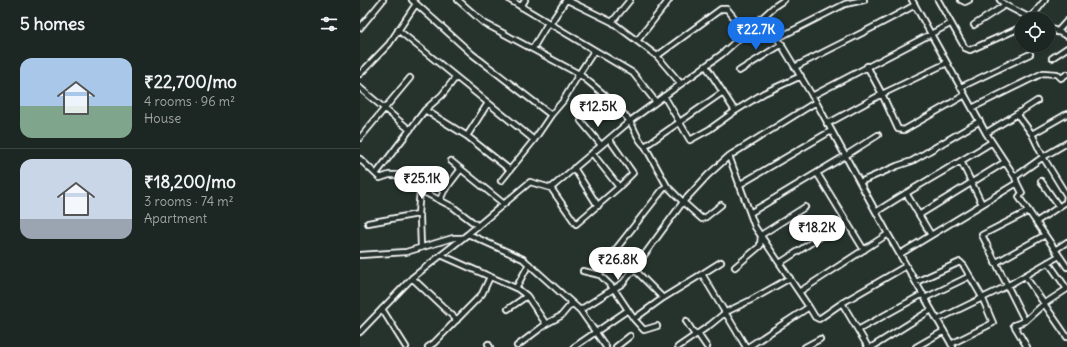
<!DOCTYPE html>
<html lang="en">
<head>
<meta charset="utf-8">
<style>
	body { margin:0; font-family:Delius,sans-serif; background:#252e2a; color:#f1f3f6; height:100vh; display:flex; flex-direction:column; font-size:15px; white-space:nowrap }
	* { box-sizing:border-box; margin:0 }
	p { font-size:13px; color:#a0a5a5 }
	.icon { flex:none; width:22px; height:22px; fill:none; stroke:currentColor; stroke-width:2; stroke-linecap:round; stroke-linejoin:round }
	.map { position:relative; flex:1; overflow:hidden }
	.sheet { display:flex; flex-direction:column; background:#1c2622; width:360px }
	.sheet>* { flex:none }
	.tools { position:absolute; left:655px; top:12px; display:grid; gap:8px }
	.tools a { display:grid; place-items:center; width:40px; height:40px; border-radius:50%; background:#1c2622; box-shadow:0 1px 3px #0004,0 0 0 1px #3a4340; font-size:20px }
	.price { position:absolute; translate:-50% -34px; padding:0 9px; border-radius:14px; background:#fff; color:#222; font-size:13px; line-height:26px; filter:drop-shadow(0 1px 2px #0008) }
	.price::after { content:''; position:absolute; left:50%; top:24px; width:12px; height:9px; margin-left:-6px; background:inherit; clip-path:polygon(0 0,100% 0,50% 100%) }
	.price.selected { background:#1a73e8; color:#fff }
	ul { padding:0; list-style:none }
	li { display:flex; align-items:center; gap:12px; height:100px; padding:0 20px }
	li+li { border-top:1px solid #3a4340 }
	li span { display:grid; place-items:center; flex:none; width:112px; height:80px; border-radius:12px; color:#555 }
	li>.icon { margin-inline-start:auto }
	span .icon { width:48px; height:48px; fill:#fffc; stroke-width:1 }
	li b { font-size:17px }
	h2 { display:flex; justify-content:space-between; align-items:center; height:48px; padding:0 20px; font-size:17px }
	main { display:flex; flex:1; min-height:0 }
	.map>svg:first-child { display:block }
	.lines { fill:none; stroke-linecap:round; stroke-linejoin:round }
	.street-casing { stroke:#fff; stroke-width:8 }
	.street { stroke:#26332d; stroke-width:4.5 }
</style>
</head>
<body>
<main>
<section class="sheet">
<h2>5 homes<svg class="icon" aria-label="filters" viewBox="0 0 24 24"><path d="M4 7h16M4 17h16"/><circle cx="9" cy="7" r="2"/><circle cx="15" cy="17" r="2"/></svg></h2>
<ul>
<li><span style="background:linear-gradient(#a9c7e8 60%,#7fa58c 0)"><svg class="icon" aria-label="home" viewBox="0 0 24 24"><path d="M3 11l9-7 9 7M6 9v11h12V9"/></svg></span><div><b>₹22,700/mo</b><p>4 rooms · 96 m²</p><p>House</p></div></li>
<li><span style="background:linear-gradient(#c9d6e8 75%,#9aa5b1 0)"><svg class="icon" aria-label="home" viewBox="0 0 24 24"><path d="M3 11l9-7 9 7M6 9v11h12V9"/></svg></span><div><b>₹18,200/mo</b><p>3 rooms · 74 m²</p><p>Apartment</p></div></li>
</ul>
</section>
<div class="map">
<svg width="707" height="347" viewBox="0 0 707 347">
	<rect width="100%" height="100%" fill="#26332d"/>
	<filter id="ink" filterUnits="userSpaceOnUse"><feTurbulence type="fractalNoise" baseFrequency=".025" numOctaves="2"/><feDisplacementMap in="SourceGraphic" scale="8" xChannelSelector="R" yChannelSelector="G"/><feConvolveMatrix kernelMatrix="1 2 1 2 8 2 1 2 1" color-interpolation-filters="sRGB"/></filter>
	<g filter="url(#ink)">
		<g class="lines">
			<g class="street-casing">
				<path id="street" d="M52,0L112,54L191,115L203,101L219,74C237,88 254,102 268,119C275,127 276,139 285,146L363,92
					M98,0L124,23L219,74L234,51
					M150,0L273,73L296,102
					M207,0L252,22L297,56L321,84
					M578,0L605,48L610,50L662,27
					M601,0L605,2L609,0
					M640,0L645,5L672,19
					M161,7L165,0
					M670,19L685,0
					M252,22L270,0
					M190,24L206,0
					M614,25L645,5
					M688,27L707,36
					M0,28L23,0
					M38,30L174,140
					M697,32L707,21
					M418,38L485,4L504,0
					M277,41L309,0
					M173,48L188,23
					M297,56L361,9H367L386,32
					M692,58L707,48
					M346,66L375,111L404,93L441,76
					M507,66L522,94L538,129L544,130L605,95
					M435,67C475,46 516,27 555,5
					M379,71L422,44
					M0,74L29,44L56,4
					M601,87L670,54
					M0,88L50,130
					M304,96L330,140L350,129L375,111
					M452,96L590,24
					M456,102L528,234L593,347
					M612,108L683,73L697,74L701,78L707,74
					M65,110L107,136L150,170
					M657,114L677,101
					M221,121L241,145
					M467,124L522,94L587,63
					M626,133L657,114L672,134L707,114
					M672,134L683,157L707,196L706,202L676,222
					M107,136L128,103
					M0,138L50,78
					M285,146L307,186
					M232,153L259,187
					M0,159L20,178L29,175H38L60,190L93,207L118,226
					M91,161L144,204
					M601,161L622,204
					M214,168L238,206
					M60,172L84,191
					M457,173L504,250
					M16,174L65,110L82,95L96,77
					M655,177L683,157L707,143
					M141,181L174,140L191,115
					M681,181L699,207
					M500,182L537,166L552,161L620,121
					M657,183L662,193L659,197L707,267
					M379,185L471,131
					M191,188L216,224L259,187L273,173L249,139
					M60,190L58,214L60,217L61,247
					M546,193L571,235
					M80,200L84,191L101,169
					M516,212C554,187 594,166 632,142
					M390,213L485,156L518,135
					M559,215L645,162
					M8,223L58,214
					M108,234L170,182L191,188L270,121L362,54L415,6L424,0
					M695,250L707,242
					M540,254L657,183L655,177L626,133L552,0
					M0,255L46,252L93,238H102
					M81,255L158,289L167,296L186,324L201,316L212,303
					M688,262L707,289
					M420,263L486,220
					M635,263L685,235
					M375,267L400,246L401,235L445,207
					M223,271L240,275L254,289L274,319
					M342,274L361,262
					M240,275L241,266L245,263L304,188L307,186L323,202L342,219L346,217L361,205
					M665,276L707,337
					M52,278L97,320
					M556,282L600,262L604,266L622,297L633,323L591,344
					M156,288L169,264
					M439,292L528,234
					M303,298L274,269L323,202L348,175L369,156
					M565,298L610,276
					M449,307L455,317L459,319L482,303
					M22,309L46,347
					M148,309L167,296
					M220,310L263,283L274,269L254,251
					M577,320L647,286L699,256
					M326,321L335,335
					M665,321L684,304L707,289
					M297,326L284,330L274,319L303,298L342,274L386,347
					M498,330L563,294
					M0,332L52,278L108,234L163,259L220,310L246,347
					M338,334L347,347
					M128,344L130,347
					M157,346L186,324
					M68,347L74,343L122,294L130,277
					M214,347L268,310
					M256,347L270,336
					M318,347L350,325L366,312L391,300L430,278
					M388,347L449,307L395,227L369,156L456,102L404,16
					M445,347L460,339
					M508,347L482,303L546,266
					M512,347L571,310
					M556,347L584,331
					M667,347L654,325L665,321L622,235L669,211"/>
			</g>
			<use href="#street" class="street"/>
		</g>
	</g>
</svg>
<div class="tools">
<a><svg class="icon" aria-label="locate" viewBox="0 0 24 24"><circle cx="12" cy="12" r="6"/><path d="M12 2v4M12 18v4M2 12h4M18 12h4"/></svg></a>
</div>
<b class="price selected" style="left:396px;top:51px">₹22.7K</b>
<b class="price" style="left:238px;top:128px">₹12.5K</b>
<b class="price" style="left:62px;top:200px">₹25.1K</b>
<b class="price" style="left:457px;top:249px">₹18.2K</b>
<b class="price" style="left:258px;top:281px">₹26.8K</b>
</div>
</main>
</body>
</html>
